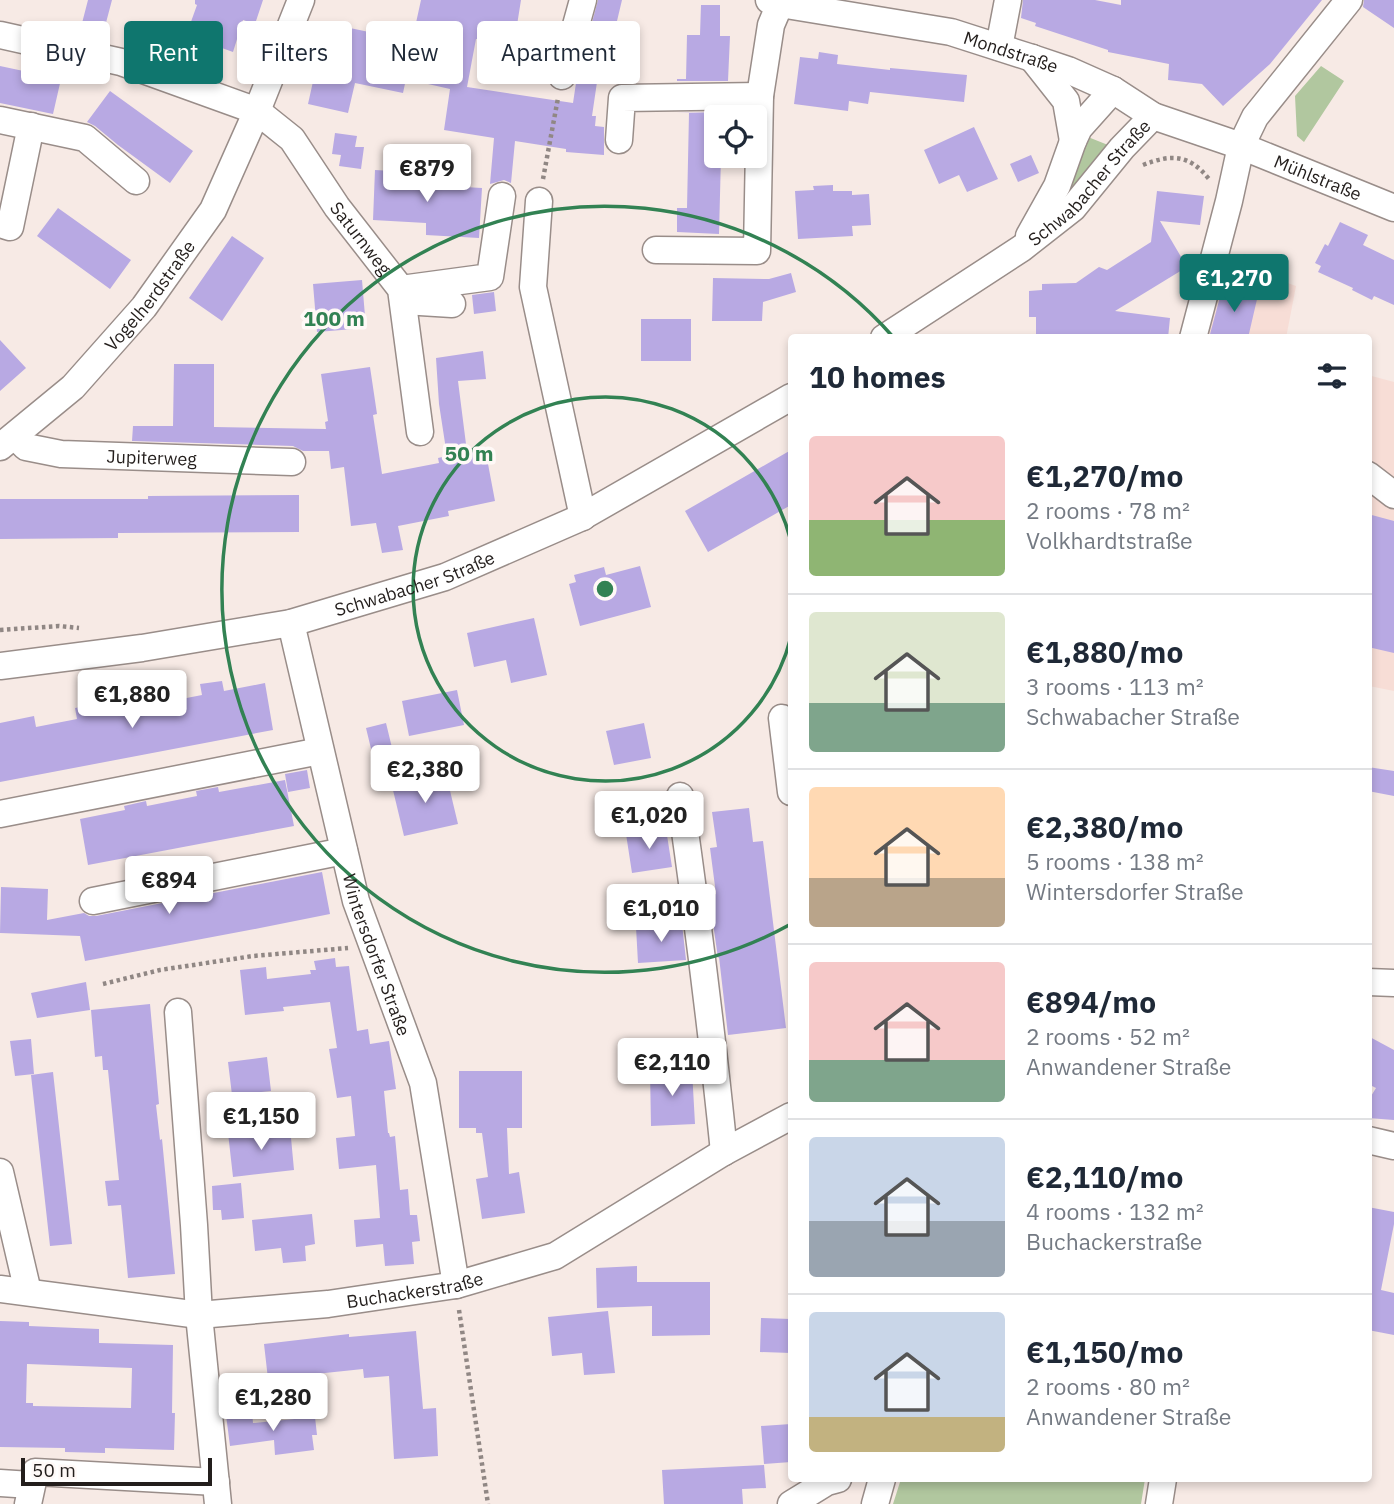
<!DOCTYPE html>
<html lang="en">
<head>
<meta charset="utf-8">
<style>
	body { margin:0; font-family:"IBM Plex Sans",sans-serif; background:#f6f6f7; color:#1f2937; height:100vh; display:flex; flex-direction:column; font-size:26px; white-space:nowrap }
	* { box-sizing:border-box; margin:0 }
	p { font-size:23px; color:#747a83 }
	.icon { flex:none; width:38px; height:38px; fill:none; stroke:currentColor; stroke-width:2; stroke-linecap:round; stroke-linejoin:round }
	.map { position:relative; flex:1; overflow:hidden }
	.details { position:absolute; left:788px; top:334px; width:584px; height:1148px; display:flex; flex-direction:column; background:#fff; border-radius:7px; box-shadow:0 4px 10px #0003 }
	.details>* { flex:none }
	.banner { position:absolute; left:21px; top:21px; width:662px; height:63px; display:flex; gap:14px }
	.fabs { position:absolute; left:704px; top:105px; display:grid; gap:14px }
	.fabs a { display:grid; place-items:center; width:63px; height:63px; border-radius:7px; background:#fff; box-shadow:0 4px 10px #0003; font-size:35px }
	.scale { position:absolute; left:21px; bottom:18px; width:191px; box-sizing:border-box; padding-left:7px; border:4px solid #231e1c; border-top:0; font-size:19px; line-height:24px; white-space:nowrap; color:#231e1c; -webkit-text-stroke:5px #fff9f7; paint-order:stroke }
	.price { position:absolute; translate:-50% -60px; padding:0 16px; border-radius:7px; background:#fff; color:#222; font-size:23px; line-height:46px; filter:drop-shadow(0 2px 4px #0008) }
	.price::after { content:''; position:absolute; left:50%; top:42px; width:21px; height:16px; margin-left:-10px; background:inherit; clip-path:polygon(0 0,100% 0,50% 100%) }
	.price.current { background:#0f766e; color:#fff }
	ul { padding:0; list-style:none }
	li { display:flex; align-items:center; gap:21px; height:175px; padding:0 21px }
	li+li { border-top:2px solid #e0e1e3 }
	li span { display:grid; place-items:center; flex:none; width:196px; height:140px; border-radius:7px; color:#555 }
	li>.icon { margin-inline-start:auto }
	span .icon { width:84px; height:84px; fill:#fffc; stroke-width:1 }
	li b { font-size:30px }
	h2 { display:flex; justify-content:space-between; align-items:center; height:84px; padding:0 21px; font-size:30px }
	.tag { padding:0 24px; border-radius:7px; background:#fff; box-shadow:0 4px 10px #0003; font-size:24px; line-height:63px }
	.tag.current { background:#0f766e; color:#fff }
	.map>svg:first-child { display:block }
	.education { fill:#f7ddd6 }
	.green { fill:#b1c79f }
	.building { fill:#b8a9e3; fill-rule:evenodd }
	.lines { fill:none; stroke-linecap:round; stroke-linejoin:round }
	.minor-casing { stroke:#998d89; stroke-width:29 }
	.path { stroke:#908784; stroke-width:4.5; stroke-dasharray:3.5 3.5; stroke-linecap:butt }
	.minor { stroke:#fff; stroke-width:26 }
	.ring { fill:none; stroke:#328253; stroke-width:3.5 }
	.labels { text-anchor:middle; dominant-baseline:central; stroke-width:7; stroke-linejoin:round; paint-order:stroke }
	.street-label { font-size:18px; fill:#231e1c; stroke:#fff9f7 }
	.centre { fill:#328253; stroke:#fff9f7; stroke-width:3.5 }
	.ring-label { font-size:21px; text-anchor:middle; font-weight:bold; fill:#328253; stroke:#fff9f7; stroke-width:7; stroke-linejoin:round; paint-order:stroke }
</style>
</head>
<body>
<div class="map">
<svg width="1394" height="1504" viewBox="0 0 1394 1504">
	<rect width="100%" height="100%" fill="#f7eae5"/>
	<path class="education" d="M1228,261L1296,286L1286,338H1207Z
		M1368,375L1394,382V691L1369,686Z"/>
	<path class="green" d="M1321,66L1344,81L1304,142L1297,136L1295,96Z
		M1088,137L1108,145L1067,198L1066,191Z
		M901,1479H1145L1141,1504H893Z"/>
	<path class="building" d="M88,0H112L103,34L81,27Z
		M195,0H263L255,24L243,20L233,52L208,43L200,65L178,58L197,5L195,4Z
		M421,0H521L514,44L476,39L467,87L573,103L576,83L598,0H622L617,21L622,22L615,44L608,42L604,56L601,55L592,116H596L595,126L604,127V155L566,152V149L515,141L511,183L504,180L490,184L494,138L444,130L450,89L406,79L403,93L355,83L348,113L308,104L326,23L412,41Z
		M1023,0H1095L1121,5V0H1322L1270,64L1223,106L1202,84L1168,80L1169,64L1108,52V50L1035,26L1036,23L1021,18Z
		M1364,0H1394V28L1363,7Z
		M701,5H720V36H730L728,81H677V79H686L687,35H700Z
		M819,52L838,55L837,64L890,70V68L967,75L964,102L870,92L868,104L849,101L848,111L794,104L800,57L818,59Z
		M0,66L61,79L53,114L0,103Z
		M110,91L193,151L170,183L118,145L95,126L87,122Z
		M727,112L726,117H716V156H721L719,234L677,232V208H687L689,113H676Z
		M974,127L998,179L967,192L959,175L939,184L924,150Z
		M335,133L357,136L355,147H364L361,169L339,166L341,155L332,154Z
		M1031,155L1039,173L1018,182L1010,164Z
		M375,170L429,173L428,185L482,188L479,238L426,235V223L373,220Z
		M833,185V191H852V195L869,194L871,225L852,226L853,236L798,239L795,191L814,190L813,186Z
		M1157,191L1204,196L1200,225L1160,221L1187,267L1115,311L1170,318L1168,338H1036V317H1029V291L1042,290V284L1076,283L1099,267L1107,270L1151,242Z
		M58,208L131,260L110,289L37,236Z
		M1340,222L1368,235L1363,245L1394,260V305L1374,296L1372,300L1352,290L1353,288L1318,272L1321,266L1315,263L1325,244L1328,246Z
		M232,236L264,258L222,321L189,298Z
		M791,273L796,292L763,302L762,321H712L713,278L769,279Z
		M362,280L366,328L317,332L313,284Z
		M1223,286L1258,295L1248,338H1209Z
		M494,292L496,311L474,314L472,295Z
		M641,319H691V361H641Z
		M0,340L26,368L0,391Z
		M483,351L486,379L458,381L467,452L485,448L495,501L448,511L449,516L398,526L403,550L382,553L376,523L351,526L344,467L331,469L329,451H303L293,446L132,441L133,426H173L174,364H214V427L326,429L325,422L328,421L321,374L370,367L377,414L373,415L382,474L439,463L438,458L447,456L439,404L436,358Z
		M791,450V505L708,552L685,511Z
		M299,495V532L118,533V538L0,539V499H148V496Z
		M1368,514L1394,521V653L1368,647Z
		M640,566L651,607L580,626L569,584L576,582L574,575L604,567L606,575Z
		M534,618L547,675L511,683L506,660L474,667L467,633Z
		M222,681L224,691L265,683L273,730L0,782V723L34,716L36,727L77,719L75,708L97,704L99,715L139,707L137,696L159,692L161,703L202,695L200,684Z
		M457,690L464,725L409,736L402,701Z
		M386,723L394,756L374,761L366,728Z
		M644,723L651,758L614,765L606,731Z
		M1368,767L1394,771V796L1368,791Z
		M307,770L310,788L288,792L285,774Z
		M446,774L458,824L404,836L392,786Z
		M285,780L294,826L88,865L80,819L125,810L124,806L146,801L147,806L197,796L196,791L218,787L219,792Z
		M749,808L753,842L763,841L786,1028L728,1035L719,957L718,958L713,923L715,922L712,895L716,894L710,848L717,847L712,812Z
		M666,829L672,867L632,873L626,834Z
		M322,872L330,914L260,928L85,961L80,936L0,933L1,887L48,889L47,920L84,913L89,916H96Z
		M682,924L686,960L638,963L636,927Z
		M335,958L336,967L349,966L357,1031L368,1029L370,1044L389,1041L396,1089L384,1091L388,1133H389L390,1137L395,1136L400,1190L408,1189L410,1215H417L420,1241L412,1242L414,1264L385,1266L383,1244L356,1247L354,1220L380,1218L376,1165L339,1169L336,1138L355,1136L351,1096L337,1098L329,1049L337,1048L330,1002L283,1007L284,1011L245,1015L240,970L266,967L267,979L311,974L310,970H316L314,961Z
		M86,982L90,1010L37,1018L31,993Z
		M150,1004L159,1104L156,1105L160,1140L162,1139L175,1274L128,1278L121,1205L108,1206L105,1181L119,1180L108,1070H103L102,1056L95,1057L91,1010Z
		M1368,1036L1394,1050V1120L1368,1118V1101L1376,1088L1368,1084Z
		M31,1039L34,1074L15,1076L10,1041Z
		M267,1057L271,1091L232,1095L228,1062Z
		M692,1070L695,1124L651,1126L650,1071Z
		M459,1071H522V1128H507L509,1174L519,1172L525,1213L482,1219L476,1179L488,1177L482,1133H476V1128H459Z
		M53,1072L72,1244L50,1246L31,1075Z
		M290,1127L294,1170L233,1177L228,1133Z
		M241,1183L244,1218L222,1220L221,1210H213L212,1186Z
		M1368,1207L1394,1212V1224L1381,1290L1394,1293V1335L1368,1330Z
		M312,1214L315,1244L305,1246L306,1261L283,1263L281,1248L255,1251L252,1220Z
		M637,1266V1282H710V1335L652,1336V1306L597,1308L596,1268Z
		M608,1311L615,1373L584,1375L582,1353L552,1356L548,1317Z
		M761,1318L791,1319V1353L760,1352Z
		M0,1321L29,1322V1326L99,1329V1343L173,1345L172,1413H175L174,1450L105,1448V1453L65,1452V1448L0,1447ZM27,1364L132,1368L131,1408L33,1406V1403H26Z
		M416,1331L423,1409L436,1408L438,1456L394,1459L389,1376L364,1378L363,1369L268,1379L264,1344L349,1334V1337Z
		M252,1412L253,1423L315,1417L317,1435H312L314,1450L275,1455L274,1440L230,1446L226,1415Z
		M791,1424V1462L764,1464L761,1426Z
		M764,1465L766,1488L742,1489L743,1504H664L662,1470Z"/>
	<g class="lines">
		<g class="minor-casing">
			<g id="minor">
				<path id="s1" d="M769,0L780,4L951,32L1032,58L1068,70L1113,90L1153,116L1241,146L1394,208"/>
				<path id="s2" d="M0,35L121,62L257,111L292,139L337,207L401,289L420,432"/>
				<path d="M999,47L1008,0"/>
				<path d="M1032,58L1066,101L1073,141"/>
				<path d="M562,76L583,0"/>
				<path d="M0,120L85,138L136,181"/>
				<path d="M619,140L622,98L760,96"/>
				<path d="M539,201L533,287L583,517"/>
				<path d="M0,224L10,227L31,126"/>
				<path d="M1029,236L1057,186L1073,141L1079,128L1113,90"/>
				<path d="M656,250L757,251L760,96L771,25L780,4"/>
				<path d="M401,289L490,277L502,196"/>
				<path d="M404,301L452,304"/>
				<path id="s3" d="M884,338L1022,248L1073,208L1122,148L1153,116"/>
				<path d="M1193,338L1229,201L1241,146L1255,117L1349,0"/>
				<path id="s4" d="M15,436L26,447L61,454L292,462"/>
				<path id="s5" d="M0,447L73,387L144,307L213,210L257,111L301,0"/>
				<path d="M1368,475L1394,495"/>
				<path id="s6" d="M291,623L356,901L423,1083L456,1285"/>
				<path id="s7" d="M0,666L142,648L291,623L445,577L580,518L791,397"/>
				<path d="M782,718L791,792"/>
				<path d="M680,796C697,915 712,1033 724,1152"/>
				<path d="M0,814L320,751"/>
				<path d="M93,901L344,851"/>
				<path d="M1368,982L1394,983"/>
				<path d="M178,1012L194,1225L199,1315L218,1504"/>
				<path d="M1368,1140L1394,1146"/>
				<path d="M0,1172L28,1292"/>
				<path id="s8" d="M0,1289L199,1315L328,1304L456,1285L555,1256L724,1152L791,1116"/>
				<path d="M0,1483L31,1485"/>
				<path d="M28,1504L35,1472L216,1482"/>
				<path d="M791,1504L827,1482L838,1479"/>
				<path d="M875,1504L882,1479"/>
				<path d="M1159,1504L1163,1479"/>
			</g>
		</g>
		<path class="path" d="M1143,165C1171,154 1189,154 1209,179
			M543,179L558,98
			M0,630L59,626L79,628
			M103,984L160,970L253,956L348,948
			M459,1310L488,1504"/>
		<use href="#minor" class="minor"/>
	</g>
	<g class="ring">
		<path d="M791 637A192 192 0 1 1 791 541"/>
		<path d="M791 924A383 383 0 1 1 894 338"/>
	</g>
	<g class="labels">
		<g class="street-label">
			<text stroke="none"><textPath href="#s1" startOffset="248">Mondstraße</textPath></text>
			<text stroke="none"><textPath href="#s1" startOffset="581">Mühlstraße</textPath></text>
			<text stroke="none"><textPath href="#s3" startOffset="259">Schwabacher Straße</textPath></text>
			<text stroke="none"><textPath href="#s2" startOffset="434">Saturnweg</textPath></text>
			<text stroke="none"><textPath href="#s5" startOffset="214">Vogelherdstraße</textPath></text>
			<text stroke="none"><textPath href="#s4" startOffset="142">Jupiterweg</textPath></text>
			<text stroke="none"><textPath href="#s7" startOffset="424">Schwabacher Straße</textPath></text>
			<text stroke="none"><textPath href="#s6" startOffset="343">Wintersdorfer Straße</textPath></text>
			<text stroke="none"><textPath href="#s8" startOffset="418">Buchackerstraße</textPath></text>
		</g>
	</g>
	<circle cx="605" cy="589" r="10" class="centre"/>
	<g class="ring-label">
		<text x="334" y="326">100 m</text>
		<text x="469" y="461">50 m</text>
	</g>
</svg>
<div class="fabs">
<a><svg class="icon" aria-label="locate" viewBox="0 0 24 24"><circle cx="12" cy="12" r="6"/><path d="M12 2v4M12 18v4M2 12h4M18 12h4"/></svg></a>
</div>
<div class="scale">50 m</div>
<b class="price" style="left:427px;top:204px">€879</b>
<b class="price current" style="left:1234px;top:314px">€1,270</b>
<b class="price" style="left:132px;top:730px">€1,880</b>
<b class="price" style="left:425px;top:805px">€2,380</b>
<b class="price" style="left:649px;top:851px">€1,020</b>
<b class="price" style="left:169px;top:916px">€894</b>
<b class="price" style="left:661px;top:944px">€1,010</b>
<b class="price" style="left:672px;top:1098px">€2,110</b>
<b class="price" style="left:261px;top:1152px">€1,150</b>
<b class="price" style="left:273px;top:1433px">€1,280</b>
<div class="banner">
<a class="tag">Buy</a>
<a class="tag current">Rent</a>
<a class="tag">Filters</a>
<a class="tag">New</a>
<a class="tag">Apartment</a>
</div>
<section class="details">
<h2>10 homes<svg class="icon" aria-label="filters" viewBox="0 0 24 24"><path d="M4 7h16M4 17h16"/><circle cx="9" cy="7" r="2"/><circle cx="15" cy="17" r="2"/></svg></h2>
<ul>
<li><span style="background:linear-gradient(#f6c9c9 60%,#8fb573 0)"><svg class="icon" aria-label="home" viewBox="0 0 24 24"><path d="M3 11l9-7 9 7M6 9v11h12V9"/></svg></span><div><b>€1,270/mo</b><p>2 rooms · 78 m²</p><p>Volkhardtstraße</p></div></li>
<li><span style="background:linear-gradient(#dfe7d0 65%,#7fa58c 0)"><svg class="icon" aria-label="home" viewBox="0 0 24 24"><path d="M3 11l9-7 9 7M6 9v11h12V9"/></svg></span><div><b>€1,880/mo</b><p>3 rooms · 113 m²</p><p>Schwabacher Straße</p></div></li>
<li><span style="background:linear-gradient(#ffd9b3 65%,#b9a48a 0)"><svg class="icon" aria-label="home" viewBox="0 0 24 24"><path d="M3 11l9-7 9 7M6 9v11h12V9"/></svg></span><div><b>€2,380/mo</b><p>5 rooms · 138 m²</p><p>Wintersdorfer Straße</p></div></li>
<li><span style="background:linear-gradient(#f6c9c9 70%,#7fa58c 0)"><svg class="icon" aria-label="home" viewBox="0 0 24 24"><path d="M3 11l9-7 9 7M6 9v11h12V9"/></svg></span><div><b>€894/mo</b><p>2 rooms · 52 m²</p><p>Anwandener Straße</p></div></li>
<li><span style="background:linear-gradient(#c9d6e8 60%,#9aa5b1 0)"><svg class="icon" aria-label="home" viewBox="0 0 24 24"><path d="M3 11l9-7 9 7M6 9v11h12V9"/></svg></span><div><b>€2,110/mo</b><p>4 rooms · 132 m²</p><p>Buchackerstraße</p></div></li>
<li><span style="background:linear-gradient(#c9d6e8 75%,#c2b280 0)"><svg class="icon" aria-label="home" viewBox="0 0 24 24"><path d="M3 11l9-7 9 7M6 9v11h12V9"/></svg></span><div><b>€1,150/mo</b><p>2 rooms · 80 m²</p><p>Anwandener Straße</p></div></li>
</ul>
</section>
</div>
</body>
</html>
